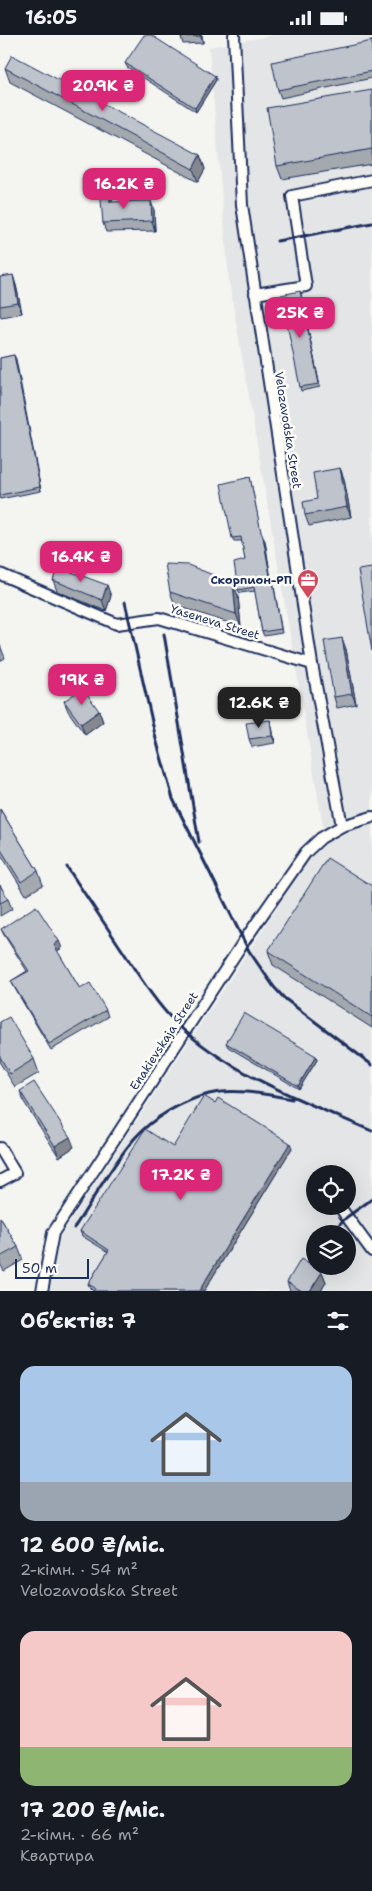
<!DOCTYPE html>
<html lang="uk">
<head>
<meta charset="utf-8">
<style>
	body { margin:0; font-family:"Shantell Sans",sans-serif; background:#20242c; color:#f1f3f6; height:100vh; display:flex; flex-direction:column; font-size:19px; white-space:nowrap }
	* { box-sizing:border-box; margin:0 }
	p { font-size:16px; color:#9ea1a6 }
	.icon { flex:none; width:28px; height:28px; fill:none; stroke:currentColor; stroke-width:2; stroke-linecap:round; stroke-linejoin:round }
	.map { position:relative; height:1256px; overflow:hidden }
	.sheet { display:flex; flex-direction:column; background:#171b24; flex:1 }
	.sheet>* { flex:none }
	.buttons { position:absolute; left:306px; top:1130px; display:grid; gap:10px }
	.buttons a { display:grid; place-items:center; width:50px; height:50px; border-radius:50%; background:#171b24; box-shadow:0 5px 20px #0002; font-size:25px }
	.scale { position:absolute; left:15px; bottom:12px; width:74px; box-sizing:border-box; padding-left:5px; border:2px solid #1b2f5e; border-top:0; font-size:14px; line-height:18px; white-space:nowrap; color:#1b2f5e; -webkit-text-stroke:4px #fdfcf7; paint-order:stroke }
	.price { position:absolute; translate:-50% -42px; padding:0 11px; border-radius:10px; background:#db2777; color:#fff; font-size:16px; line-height:32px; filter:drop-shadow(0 1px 2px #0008) }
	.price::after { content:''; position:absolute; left:50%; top:30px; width:15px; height:11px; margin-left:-8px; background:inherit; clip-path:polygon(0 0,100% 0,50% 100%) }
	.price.current { background:#222; color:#fff }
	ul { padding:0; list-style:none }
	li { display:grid; align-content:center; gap:10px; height:265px; padding:0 20px }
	li span { display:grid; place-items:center; height:155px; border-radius:15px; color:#555 }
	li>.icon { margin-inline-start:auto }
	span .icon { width:90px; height:90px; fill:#fffc; stroke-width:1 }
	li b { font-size:21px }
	h2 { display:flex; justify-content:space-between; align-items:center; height:60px; padding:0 20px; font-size:21px }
	.status { display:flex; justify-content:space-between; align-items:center; height:35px; padding:0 25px; background:#171b24; direction:ltr }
	.status svg { height:14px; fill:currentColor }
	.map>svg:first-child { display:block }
	.built { fill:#e4e5e6; fill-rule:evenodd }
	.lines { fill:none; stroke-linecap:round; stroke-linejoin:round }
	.minor-casing { stroke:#1b2f5e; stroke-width:14 }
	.minor { stroke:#fdfcf7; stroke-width:10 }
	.rail { stroke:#1b2f5e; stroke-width:3 }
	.wall { fill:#a4a8af; stroke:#1b2f5e }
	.shaded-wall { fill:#86888f; stroke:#1b2f5e }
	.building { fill:#bfc3cc; stroke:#1b2f5e }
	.labels { text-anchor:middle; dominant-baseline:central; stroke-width:5; stroke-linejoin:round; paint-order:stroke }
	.street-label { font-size:12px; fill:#1b2f5e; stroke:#fdfcf7 }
	.poi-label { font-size:12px; font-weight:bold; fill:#1b2f5e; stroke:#fdfcf7; text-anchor:end }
</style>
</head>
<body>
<div class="status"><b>16:05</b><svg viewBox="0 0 49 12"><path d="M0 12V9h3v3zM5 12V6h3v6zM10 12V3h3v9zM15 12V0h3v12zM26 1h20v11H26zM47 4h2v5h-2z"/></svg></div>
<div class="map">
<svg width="372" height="1256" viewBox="0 0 372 1256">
	<rect width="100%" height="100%" fill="#f4f4f1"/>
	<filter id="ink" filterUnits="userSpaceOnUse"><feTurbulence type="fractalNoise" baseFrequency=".02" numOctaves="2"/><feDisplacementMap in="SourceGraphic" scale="10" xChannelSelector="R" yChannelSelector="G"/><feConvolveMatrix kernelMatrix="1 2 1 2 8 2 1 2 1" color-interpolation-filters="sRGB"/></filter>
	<g filter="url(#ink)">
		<path class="built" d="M274,0H372V1256H49L56,1208L302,835L323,791L229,246L209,12ZM315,1139H348V1171H315ZM315,1199H348V1231H315Z"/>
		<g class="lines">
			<g class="minor-casing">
				<path id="minor" d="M234,0L242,170L312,629L342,791
					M255,259L306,251L292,161L372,145
					M0,539L117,589L159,583L312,629
					M0,1113L15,1138L0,1146
					M339,1171L372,1216
					M42,1256L53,1198L244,906L306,817L321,803L342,791L372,782"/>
			</g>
			<use href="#minor" class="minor"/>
			<path class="rail" d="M277,206L372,188
				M125,567L156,704L173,764L249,916L274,952L284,963L372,1030
				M164,599L199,807
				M67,832C86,861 106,891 126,921C141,944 156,968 176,988C229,1039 306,1067 372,1096
				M74,1193C94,1163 111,1131 134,1104C152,1083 182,1066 209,1059C232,1053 268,1059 292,1064
				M329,1199L347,1182L372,1164
				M291,1256L315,1218"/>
		</g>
		<path class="wall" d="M202,0L203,8L183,9L181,2Z
			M372,6V43L281,63L278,55Z
			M125,28L215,41L216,45L196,77L127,32Z
			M5,33L200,120L205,134L198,147L10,47Z
			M372,55V129L282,144L277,131Z
			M109,153L112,163V167L154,175L155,196L106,197L103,188Z
			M0,242L16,250L22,278L1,282L0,278Z
			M301,260L320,352L301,356L300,352Z
			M14,320L41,456L0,464V323Z
			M340,433L344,444L351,482L309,491L305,480Z
			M250,442L261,499L265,506L271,546L273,547L274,551L282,598L264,601L262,597L255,556L240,558L238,555L245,525L242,506H234L232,503Z
			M53,545L111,561L106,576L57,556Z
			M233,548L238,561L241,592L175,570L170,557Z
			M0,610L5,623L0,626Z
			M346,614L356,669L337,673L334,662Z
			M64,666L99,676L103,687L85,700L68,676Z
			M272,692L275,708L252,712L249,704Z
			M0,774L38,836L43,850L26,860L0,818Z
			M0,850L8,864L12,874L0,881Z
			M372,851V993L273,930L268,916Z
			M1,894L62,913L57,916L80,954L106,975L108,982L51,1015L14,952L11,946L27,936L4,900Z
			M0,987L34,1024L39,1038L15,1052L0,1028Z
			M226,1008L316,1021L317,1025L299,1054L228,1012Z
			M20,1056L74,1112L59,1122L24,1067Z
			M173,1112L292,1113L204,1256H93L90,1253L88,1249L108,1217L82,1201L80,1196Z
			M0,1182L18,1212L23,1225L4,1236L0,1229Z
			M322,1237L326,1247L321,1256H290L287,1247Z"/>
		<path class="shaded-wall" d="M200,0H202L203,8Z
			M215,41L216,45L196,77L195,73Z
			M200,120L205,134L198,147L193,134Z
			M109,153L112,163L113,177L110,167Z
			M151,166L154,175L155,196L152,186Z
			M13,240L16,250L22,278L18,268Z
			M300,256L301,260L320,352L319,349Z
			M14,320L16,324L41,456L40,452Z
			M340,433L344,444L351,482L347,472Z
			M263,502L265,506L272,550L271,546Z
			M233,548L238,561L241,592L236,579Z
			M107,550L111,561L106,576L102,565Z
			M342,603L346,614L356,669L352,659Z
			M99,676L103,687L85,700L81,689Z
			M270,685L272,692L275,708L272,701Z
			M59,906L62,913L56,917L54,910Z
			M316,1021L317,1025L299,1054L298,1051Z
			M70,1102L74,1112L59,1122L55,1111Z
			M290,1108L292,1113L204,1256H199Z
			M351,1206L353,1214L348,1224V1212Z
			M322,1237L326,1247L321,1256H310Z"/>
		<path class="building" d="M144,0H151L215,41L195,73L125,28Z
			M180,0H200V1L181,2Z
			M372,6V36L278,55L272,27Z
			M12,20L200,120L193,134L5,33Z
			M372,55V114L277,131L267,73Z
			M109,153L110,167L151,166L152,186L103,188L100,154Z
			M13,240L18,268L0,271V242Z
			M300,256L319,349L300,352L281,260Z
			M14,320L40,452L0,460V323Z
			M340,433L347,472L305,480L303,467L317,464L313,438Z
			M250,442L261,497L263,502L271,546L273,547L281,594L262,597L254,552L238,555L234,528L245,525L241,502L232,503L221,449Z
			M165,529L188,530L233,548L236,579L170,557Z
			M58,532L107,550L102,565L53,545Z
			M372,533V616L358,535Z
			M342,603L352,659L334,662L324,606Z
			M83,653L99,676L81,689L64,666Z
			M270,685L272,701L249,704L246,688Z
			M0,774L38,836L21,847L0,813Z
			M327,823L372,851V982L268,916Z
			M0,850L8,864L0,868Z
			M36,871L59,906L54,910L80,954L90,948L106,975L49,1009L11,946L29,936L1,894Z
			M244,978L316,1021L298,1051L226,1008Z
			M9,982L34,1024L10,1039L0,1022V987Z
			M34,1047L70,1102L55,1111L20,1056Z
			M204,1061L215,1068L218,1063L290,1108L199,1256H93L95,1253L88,1249L109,1215L80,1196L145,1094L173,1112Z
			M0,1182L18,1212L0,1222Z
			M348,1204L351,1206L348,1212Z
			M301,1224L322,1237L310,1256H302L287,1247Z"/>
	</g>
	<defs>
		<g id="office-pin" transform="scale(1.125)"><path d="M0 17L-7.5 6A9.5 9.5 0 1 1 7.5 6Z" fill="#d1495b" stroke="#fdfcf7"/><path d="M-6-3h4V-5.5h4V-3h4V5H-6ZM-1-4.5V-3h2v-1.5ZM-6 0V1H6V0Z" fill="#fff"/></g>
	</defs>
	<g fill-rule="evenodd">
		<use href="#office-pin" x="308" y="545"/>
	</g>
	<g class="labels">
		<g class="street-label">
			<text transform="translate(288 395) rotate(81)">Velozavodska Street</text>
			<text transform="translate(215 587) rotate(17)">Yaseneva Street</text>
			<text transform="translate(164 1006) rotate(-57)">Enakievskaja Street</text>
		</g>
		<g class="poi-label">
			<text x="292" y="545">Скорпион-РП</text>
		</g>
	</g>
</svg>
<div class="buttons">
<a><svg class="icon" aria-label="locate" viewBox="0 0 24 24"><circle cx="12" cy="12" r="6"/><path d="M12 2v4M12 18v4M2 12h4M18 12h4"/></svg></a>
<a><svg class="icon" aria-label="layers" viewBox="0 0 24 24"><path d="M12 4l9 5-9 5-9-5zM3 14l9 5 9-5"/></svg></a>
</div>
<div class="scale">50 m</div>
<b class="price" style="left:103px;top:77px">20.9K ₴</b>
<b class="price" style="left:124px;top:175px">16.2K ₴</b>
<b class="price" style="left:300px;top:304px">25K ₴</b>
<b class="price" style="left:81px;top:548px">16.4K ₴</b>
<b class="price" style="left:82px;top:671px">19K ₴</b>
<b class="price current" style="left:259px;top:694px">12.6K ₴</b>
<b class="price" style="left:181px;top:1166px">17.2K ₴</b>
</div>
<section class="sheet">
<h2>Об’єктів: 7<svg class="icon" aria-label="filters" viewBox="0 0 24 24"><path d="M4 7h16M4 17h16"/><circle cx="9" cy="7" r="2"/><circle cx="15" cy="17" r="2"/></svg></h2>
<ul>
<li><span style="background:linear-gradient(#a9c7e8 75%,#9aa5b1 0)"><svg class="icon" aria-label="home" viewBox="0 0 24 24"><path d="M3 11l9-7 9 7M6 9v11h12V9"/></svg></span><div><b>12 600 ₴/міс.</b><p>2-кімн. · 54 m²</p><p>Velozavodska Street</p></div></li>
<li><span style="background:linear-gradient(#f6c9c9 75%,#8fb573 0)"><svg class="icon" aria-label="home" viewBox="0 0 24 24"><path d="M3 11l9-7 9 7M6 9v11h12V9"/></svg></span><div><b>17 200 ₴/міс.</b><p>2-кімн. · 66 m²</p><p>Квартира</p></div></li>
</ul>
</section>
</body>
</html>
